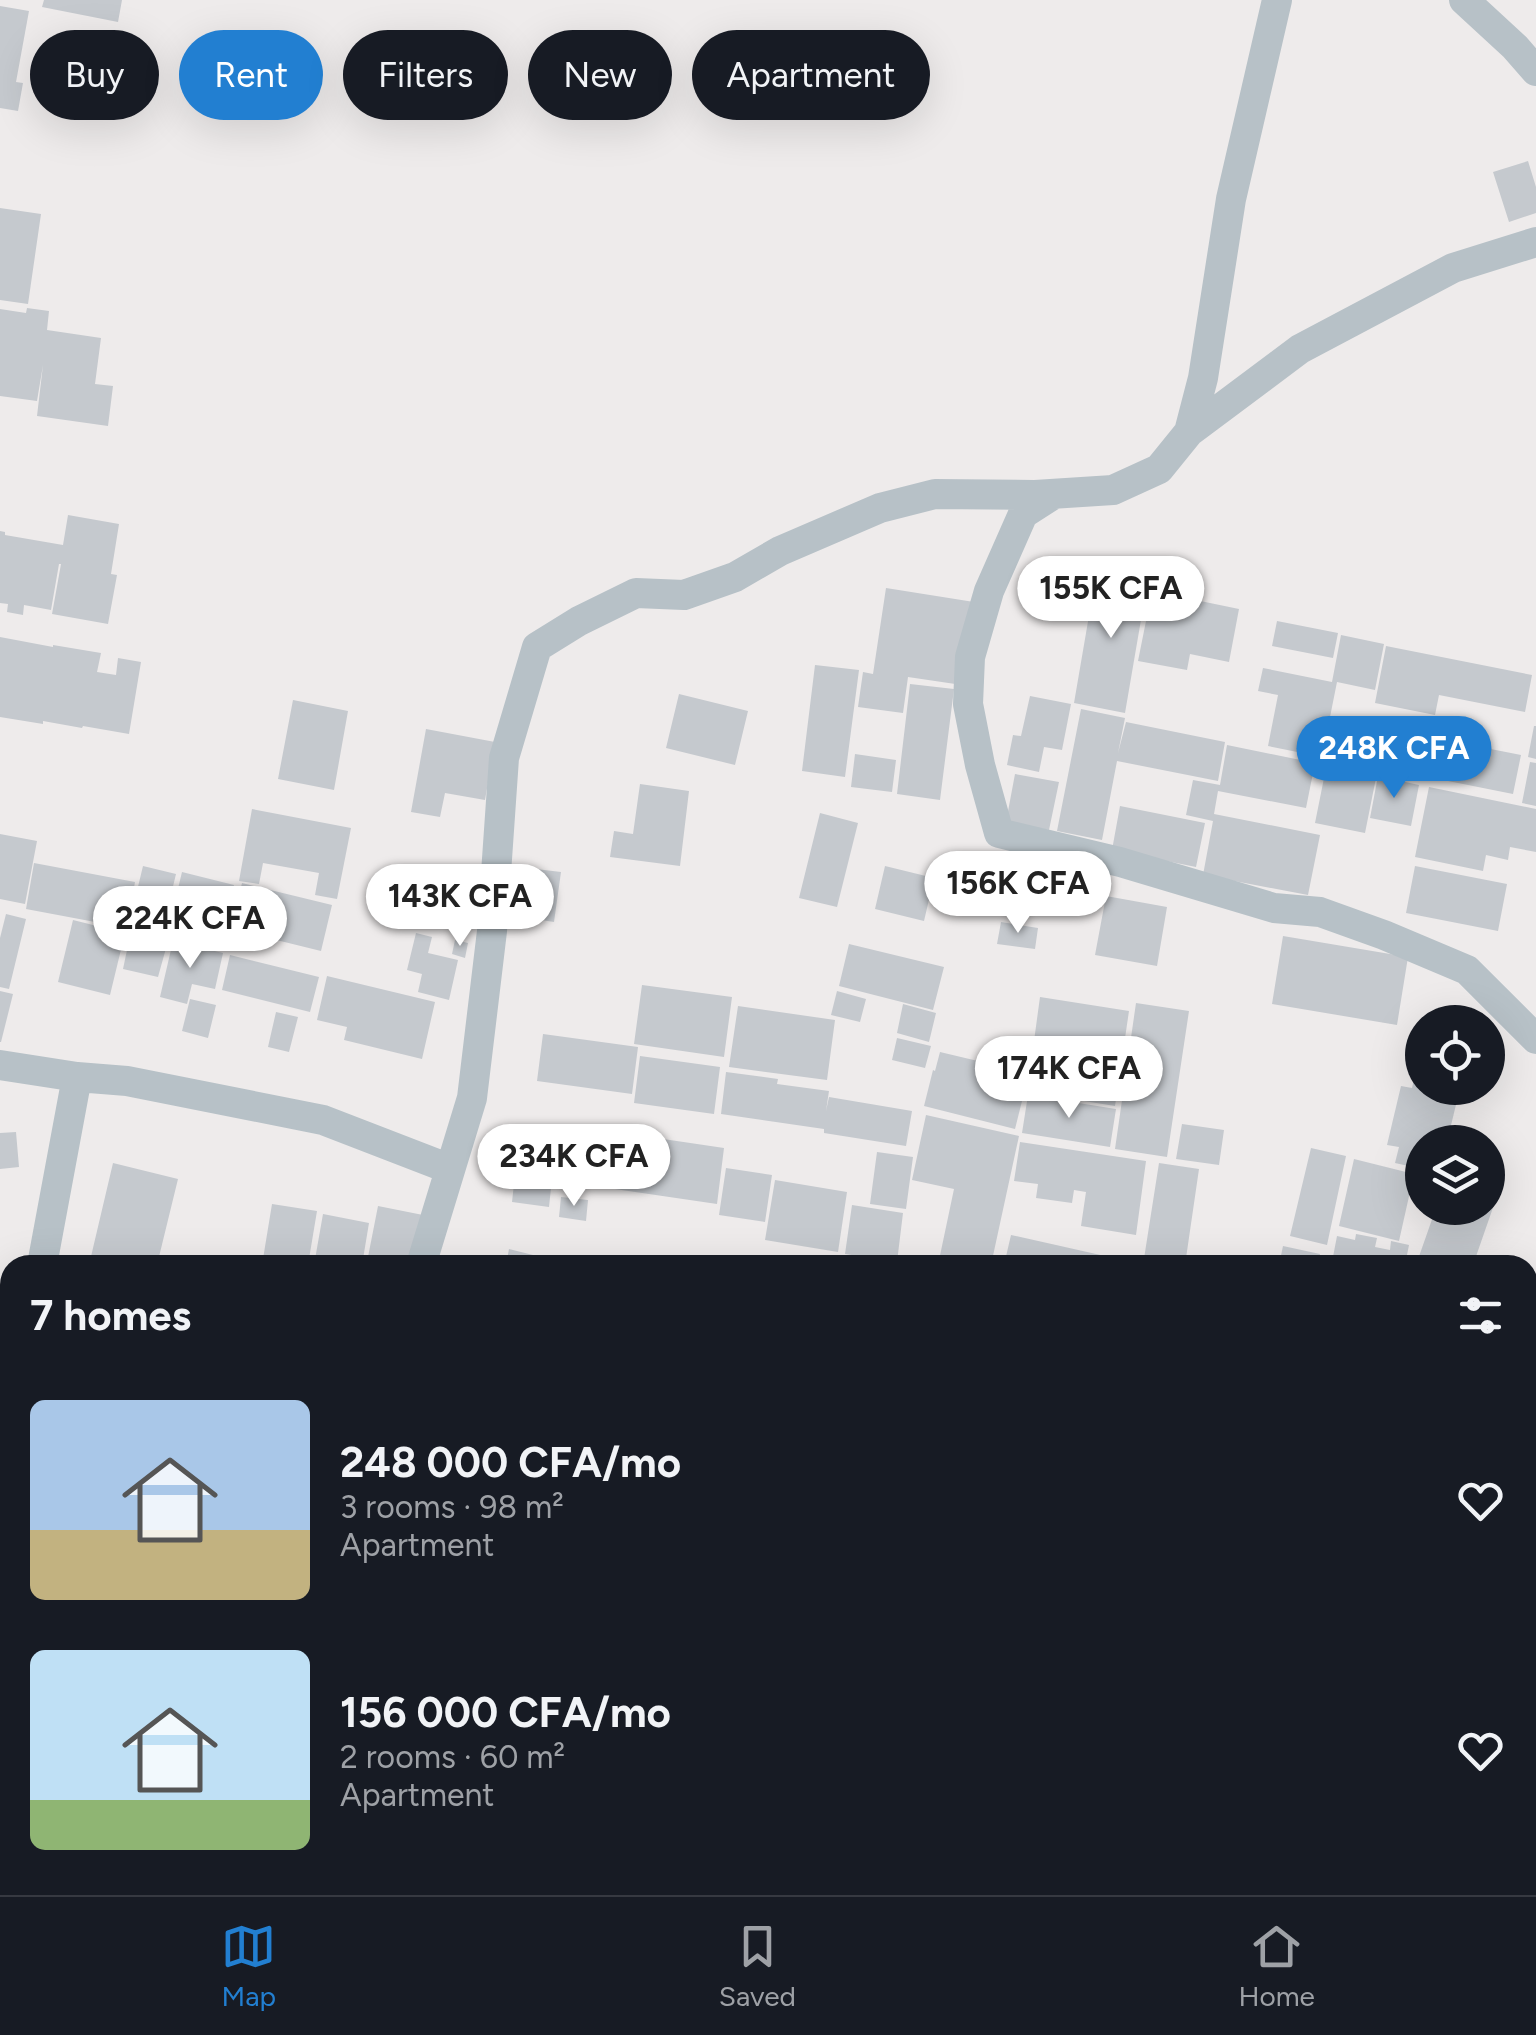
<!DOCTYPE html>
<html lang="en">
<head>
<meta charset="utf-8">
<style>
	body { margin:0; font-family:Figtree,sans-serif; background:#242831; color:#f1f3f6; height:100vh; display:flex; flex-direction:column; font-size:38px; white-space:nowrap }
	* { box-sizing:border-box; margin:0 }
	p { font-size:32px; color:#9ea1a6 }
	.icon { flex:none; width:55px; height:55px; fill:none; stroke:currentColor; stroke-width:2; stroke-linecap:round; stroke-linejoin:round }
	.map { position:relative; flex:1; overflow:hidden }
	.panel { position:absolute; left:0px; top:1255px; width:1538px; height:640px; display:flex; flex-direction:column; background:#171b24; border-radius:30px 30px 0 0; box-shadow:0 10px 40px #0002 }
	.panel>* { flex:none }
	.guide { position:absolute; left:30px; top:30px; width:1000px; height:90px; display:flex; gap:20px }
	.fabs { position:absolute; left:1405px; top:1005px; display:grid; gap:20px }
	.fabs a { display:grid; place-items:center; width:100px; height:100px; border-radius:50%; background:#171b24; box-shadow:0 10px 40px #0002; font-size:50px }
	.price { position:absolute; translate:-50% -85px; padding:0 22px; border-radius:35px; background:#fff; color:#222; font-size:32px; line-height:65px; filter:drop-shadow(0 2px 5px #0008) }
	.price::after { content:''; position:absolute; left:50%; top:60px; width:30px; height:22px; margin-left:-15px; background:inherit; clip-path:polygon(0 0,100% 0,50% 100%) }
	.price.active { background:#227fd1; color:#fff }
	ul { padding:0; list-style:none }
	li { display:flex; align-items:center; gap:30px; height:250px; padding:0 30px }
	li span { display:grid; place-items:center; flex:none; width:280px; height:200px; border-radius:15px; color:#555 }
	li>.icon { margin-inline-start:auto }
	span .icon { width:120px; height:120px; fill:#fffc; stroke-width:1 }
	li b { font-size:42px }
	h2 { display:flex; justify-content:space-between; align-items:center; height:120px; padding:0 30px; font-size:42px }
	.chip { padding:0 35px; border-radius:45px; background:#171b24; box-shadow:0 10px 40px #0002; font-size:35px; line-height:90px }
	.chip.active { background:#227fd1; color:#fff }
	.menu { display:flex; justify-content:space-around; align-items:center; height:140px; border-top:2px solid #363941; background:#171b24; font-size:28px; color:#9ea1a6 }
	.menu a { display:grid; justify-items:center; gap:5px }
	.menu .active { color:#227fd1 }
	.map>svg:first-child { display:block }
	.building { fill:#c5c9ce }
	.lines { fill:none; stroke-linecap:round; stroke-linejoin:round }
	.street { stroke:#b7c1c7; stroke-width:30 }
</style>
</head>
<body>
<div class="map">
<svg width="1536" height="1895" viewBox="0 0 1536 1895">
	<rect width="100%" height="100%" fill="#eeebeb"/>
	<path class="building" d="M44,0H122L118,22L42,7Z
		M0,6L29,11L16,82L23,83L18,111L0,108Z
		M1528,161L1536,187V213L1509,222L1493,172Z
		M0,208L41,214L28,304L0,300Z
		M27,308L49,311L47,330L101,338L95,384L113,386L108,426L37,416L43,365L37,401L0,396V309L26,313Z
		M68,515L119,524L111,574L117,575L108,624L52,614L61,564H59L51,610L24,605L23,615L7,612L8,604L0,603V531L5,532V535L63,545Z
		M1097,569L1148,579L1125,713L1074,703Z
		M886,588L974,602L962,685L908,677L903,713L858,707L863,672L873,674Z
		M1152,591L1239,609L1229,662L1190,654L1187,670L1138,661Z
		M1277,621L1338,633L1333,658L1272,646Z
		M1341,635L1384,644L1375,690L1337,682L1322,757L1268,746L1278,695L1258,691L1263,668L1332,682Z
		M0,637L53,647V645L101,653L97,672L116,675L118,658L141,662L129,734L83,726L82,728L43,721V724L0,717Z
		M1386,646L1532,675L1525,712L1439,695L1435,715L1375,703Z
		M815,665L859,670L845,777L802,771Z
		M910,684L954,689L940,800L897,794Z
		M679,694L748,711L735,765L666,748Z
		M1030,696L1071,704L1062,750L1044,747L1039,772L1007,765L1013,735L1021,736Z
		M293,700L348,711L334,790L278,779Z
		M1081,709L1125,718L1118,753L1126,722L1225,742L1218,781L1117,761L1102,840L1057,831Z
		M1534,726H1536V759L1528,757Z
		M426,729L495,742L485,800L445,793L440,817L411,812Z
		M1415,734L1521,755L1513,794L1408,773Z
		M1332,736L1402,750L1397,777L1326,763Z
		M1227,745L1315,763L1306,808L1218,791L1214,814L1320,835L1308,895L1203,875L1213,821L1186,815L1193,780L1220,785Z
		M855,754L896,760L892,792L851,787Z
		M1530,762L1536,763V806L1522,803Z
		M1326,768L1376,778L1365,833L1315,823Z
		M1015,774L1059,782L1049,830L1006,822Z
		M1378,776L1419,785L1411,826L1370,818Z
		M640,784L689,791L680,866L610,857L614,831L633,834Z
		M1429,787L1536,809V852L1510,847L1508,860L1486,855L1483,871L1415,857Z
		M1120,806L1205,823L1196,867L1112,850Z
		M252,809L351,828L337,899L315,895L319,873L263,863L259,884L239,881Z
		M820,813L858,823L837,907L799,898Z
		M0,834L37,841L25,904L0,899Z
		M34,863L135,882L127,928L26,909Z
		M143,866L176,874L162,932L129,924Z
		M885,866L934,878L924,921L875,909Z
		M1415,866L1507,884L1498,931L1406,913Z
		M536,869L561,872L554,922L529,918Z
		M182,872L234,885L219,946L167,934Z
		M242,883L332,905L321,951L231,929Z
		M1106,896L1167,907L1157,966L1095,955Z
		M6,914L26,919L9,989L0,987V938Z
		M73,920L125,933L110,995L58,982Z
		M1001,922L1038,928L1035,949L997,944Z
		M131,931L168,941L158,977L123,969Z
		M416,933L432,937L428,953L458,960L449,1000L418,992L422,974L407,970Z
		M1283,936L1408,957L1397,1025L1272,1004Z
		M455,940L468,943L465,958L452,954Z
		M173,941L223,953L215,989L192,984L187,1004L160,997Z
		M849,944L944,967L933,1010L839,986Z
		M230,955L319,977L310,1012L222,990Z
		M327,976L435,1002L422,1059L344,1040L347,1027L317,1020Z
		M642,985L732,997L724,1057L634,1044Z
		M0,991L13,994L1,1042H0Z
		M837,991L866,999L860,1022L831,1015Z
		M1040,997L1129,1011L1115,1106L1084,1101L1092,1050L1034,1041Z
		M190,999L216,1005L208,1038L182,1031Z
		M1136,1003L1189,1011L1167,1157L1115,1149Z
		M903,1004L936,1013L929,1042L897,1033Z
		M738,1006L835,1020L827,1080L729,1067Z
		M276,1012L298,1017L289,1052L268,1047Z
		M543,1034L638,1047L632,1094L537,1081Z
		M897,1038L931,1046L925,1068L892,1060Z
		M940,1052L982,1062L977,1081L985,1083L990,1063L1029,1073L1015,1129L924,1106L933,1070L935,1071Z
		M640,1056L720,1067L714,1114L634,1103Z
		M726,1072L778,1079L777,1084L829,1091L826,1111L829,1097L912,1111L906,1146L824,1133V1129L721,1114Z
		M1415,1075L1422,1077V1088H1460L1447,1142H1422V1169L1395,1163L1399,1147L1387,1145L1401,1086L1412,1088Z
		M1028,1095L1116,1109L1110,1147L1022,1133Z
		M926,1115L1019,1136L991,1265H938L954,1189L912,1180Z
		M1182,1124L1224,1130L1219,1165L1176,1159Z
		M16,1132L19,1167L0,1169V1133Z
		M616,1132L724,1148L717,1204L608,1188Z
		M1020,1142L1146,1161L1136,1235L1081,1226L1086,1192L1074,1190L1072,1203L1036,1198L1038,1184L1014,1181Z
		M1311,1148L1346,1156L1327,1245L1290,1236Z
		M877,1152L913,1157L906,1209L870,1204Z
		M1354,1159L1414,1174L1399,1241L1339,1226Z
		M113,1163L178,1179L157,1265H89Z
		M1159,1163L1199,1169L1185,1265H1143Z
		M726,1168L772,1175L765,1222L719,1215Z
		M775,1180L847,1192L838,1252L765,1240Z
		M514,1184L551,1188L549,1207L512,1202Z
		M1488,1196L1496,1199L1473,1265H1416L1436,1208H1488Z
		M561,1197L588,1200L586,1221L559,1217Z
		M272,1204L317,1211L308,1265H262Z
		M852,1205L903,1213L897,1262L845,1254Z
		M378,1206L428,1216L418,1265H385L367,1262Z
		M323,1214L369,1223L362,1265H314Z
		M1356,1234L1377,1238L1375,1247L1390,1250L1391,1241L1409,1245L1405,1265H1346L1332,1262L1337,1236L1355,1240Z
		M1011,1235L1136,1263V1265H1004Z
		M1283,1246L1320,1254L1317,1265H1279Z
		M509,1249L569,1264V1265H506Z
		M1,1883L33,1887L31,1895H0Z
		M460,1885H498L496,1895H458Z
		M530,1885H575L573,1895H528Z
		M577,1885H629L627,1895H575Z
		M831,1885H873L872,1895H830Z
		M970,1885H1017L1016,1895H968Z
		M1032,1885H1053L1051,1895H1030Z
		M1189,1885H1237L1236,1895L1189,1889Z
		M1330,1885H1371L1369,1895H1329Z
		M1408,1885H1456L1454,1895H1408Z"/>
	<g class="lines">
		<path class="street" d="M1464,0L1515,47L1536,71
			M1189,432L1300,349L1453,268L1536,242
			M1054,494L1023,514L989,591L970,657L968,704L980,765L999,833L1120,862L1274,908L1320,912L1384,935L1467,970L1536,1039
			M0,1065L77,1077L127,1081L323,1120L450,1169
			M42,1265L77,1077
			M421,1265L472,1098L492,931L504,758L537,647L579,621L636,593L684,595L735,577L780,551L880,508L935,494L1035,495L1113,490L1159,469L1189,432L1203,378L1231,199L1277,0
			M0,1506L10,1448
			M1528,1665L1536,1611
			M0,1852L10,1855
			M109,1885L143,1895
			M332,1895L333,1885
			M773,1895L775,1885
			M1492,1895L1493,1885"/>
	</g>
</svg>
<div class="fabs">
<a><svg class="icon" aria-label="locate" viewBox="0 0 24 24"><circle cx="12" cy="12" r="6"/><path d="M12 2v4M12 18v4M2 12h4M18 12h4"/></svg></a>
<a><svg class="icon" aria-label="layers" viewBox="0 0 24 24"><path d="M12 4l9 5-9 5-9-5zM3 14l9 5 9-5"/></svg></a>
</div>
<b class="price" style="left:1111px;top:641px">155K CFA</b>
<b class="price active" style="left:1394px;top:801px">248K CFA</b>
<b class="price" style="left:1018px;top:936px">156K CFA</b>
<b class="price" style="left:460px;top:949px">143K CFA</b>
<b class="price" style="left:190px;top:971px">224K CFA</b>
<b class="price" style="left:1069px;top:1121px">174K CFA</b>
<b class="price" style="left:574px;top:1209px">234K CFA</b>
<div class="guide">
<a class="chip">Buy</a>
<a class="chip active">Rent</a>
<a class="chip">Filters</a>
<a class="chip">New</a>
<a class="chip">Apartment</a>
</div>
<section class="panel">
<h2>7 homes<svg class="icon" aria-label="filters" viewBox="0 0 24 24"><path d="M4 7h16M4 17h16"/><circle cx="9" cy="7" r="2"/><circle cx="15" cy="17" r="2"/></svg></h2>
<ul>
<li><span style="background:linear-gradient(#a9c7e8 65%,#c2b280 0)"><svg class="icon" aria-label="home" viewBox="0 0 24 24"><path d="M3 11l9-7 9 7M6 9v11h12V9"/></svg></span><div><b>248 000 CFA/mo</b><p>3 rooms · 98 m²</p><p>Apartment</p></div><svg class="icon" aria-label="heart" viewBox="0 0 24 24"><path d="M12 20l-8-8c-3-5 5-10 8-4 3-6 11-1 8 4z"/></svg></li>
<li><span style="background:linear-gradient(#bfe0f5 75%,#8fb573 0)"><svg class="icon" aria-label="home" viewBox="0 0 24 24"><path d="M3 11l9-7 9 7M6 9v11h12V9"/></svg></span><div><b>156 000 CFA/mo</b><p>2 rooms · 60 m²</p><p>Apartment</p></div><svg class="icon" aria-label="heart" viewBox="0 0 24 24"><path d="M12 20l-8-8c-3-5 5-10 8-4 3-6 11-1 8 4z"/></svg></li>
</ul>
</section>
</div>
<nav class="menu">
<a class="active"><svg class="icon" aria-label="map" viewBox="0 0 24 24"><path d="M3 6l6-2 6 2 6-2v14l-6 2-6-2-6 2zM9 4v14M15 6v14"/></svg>Map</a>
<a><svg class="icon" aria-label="saved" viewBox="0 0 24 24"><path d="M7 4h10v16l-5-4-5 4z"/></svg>Saved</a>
<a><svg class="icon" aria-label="home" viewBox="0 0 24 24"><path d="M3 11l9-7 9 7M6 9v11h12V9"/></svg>Home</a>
</nav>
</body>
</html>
